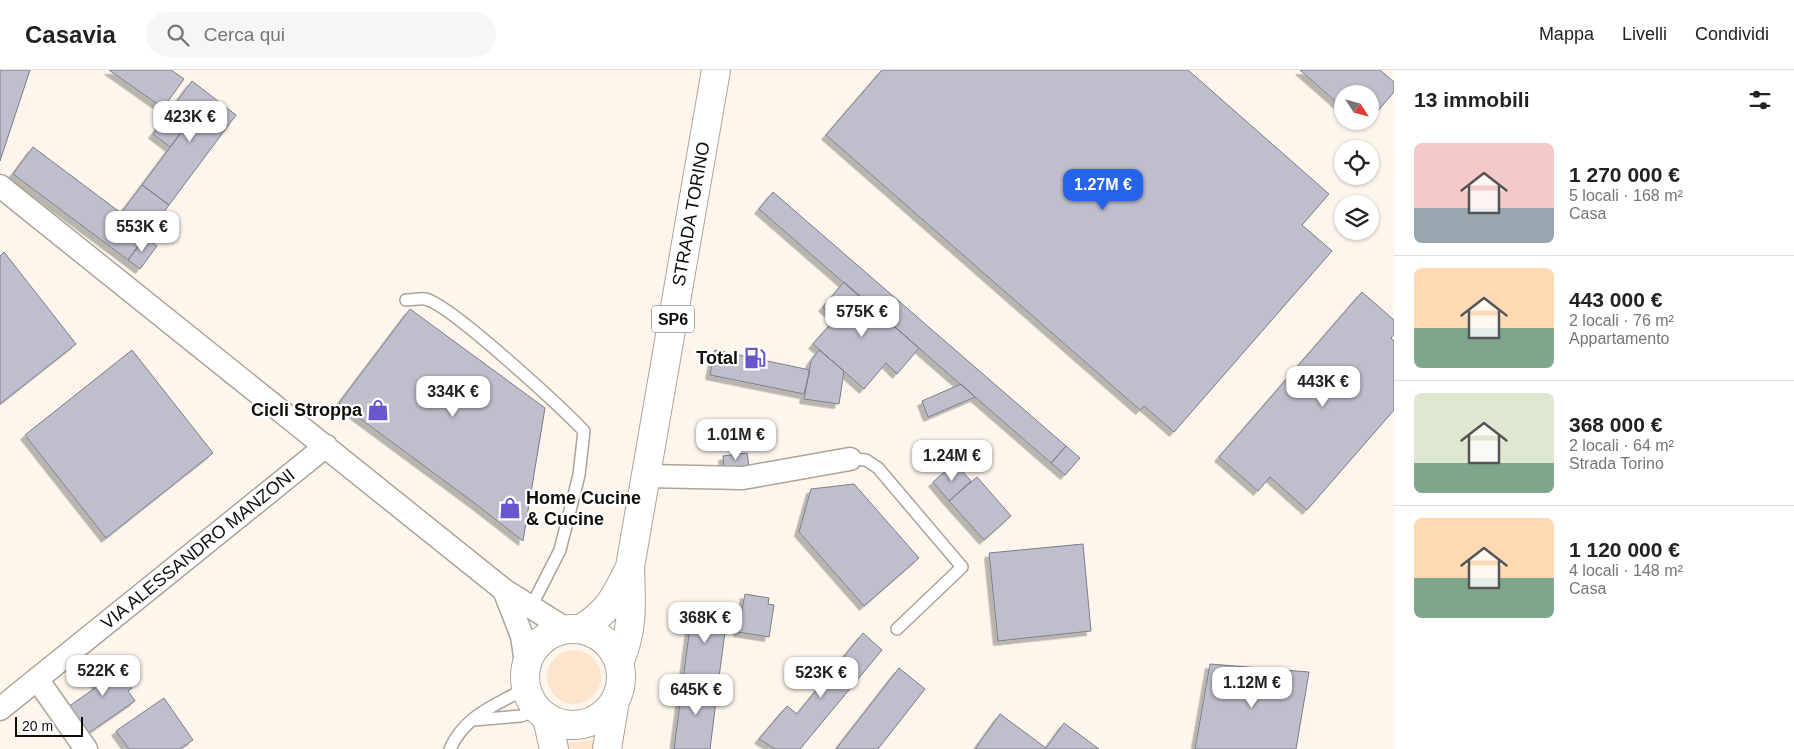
<!DOCTYPE html>
<html lang="it">
<head>
<meta charset="utf-8">
<style>
	body { margin:0; font-family:Arial,sans-serif; background:#f6f6f6; color:#222; height:100vh; display:flex; flex-direction:column; font-size:19px; white-space:nowrap }
	* { box-sizing:border-box; margin:0 }
	p { font-size:16px; color:#767676 }
	.icon { flex:none; width:28px; height:28px; fill:none; stroke:currentColor; stroke-width:2; stroke-linecap:round; stroke-linejoin:round }
	.map { position:relative; flex:1; overflow:hidden }
	.drawer { display:flex; flex-direction:column; background:#fff; width:400px }
	.drawer>* { flex:none }
	.needle { width:32px; rotate:126deg }
	.tools { position:absolute; left:1334px; top:15px; display:grid; gap:10px }
	.tools a { display:grid; place-items:center; width:45px; height:45px; border-radius:50%; background:#fff; box-shadow:0 1px 4px #0004; font-size:25px }
	.scale { position:absolute; left:15px; bottom:12px; width:68px; box-sizing:border-box; padding-left:5px; border:2px solid #100d09; border-top:0; font-size:14px; line-height:18px; white-space:nowrap; color:#100d09; -webkit-text-stroke:4px #fff; paint-order:stroke }
	.price { position:absolute; translate:-50% -42px; padding:0 11px; border-radius:10px; background:#fff; color:#222; font-size:16px; line-height:32px; filter:drop-shadow(0 1px 2px #0008) }
	.price::after { content:''; position:absolute; left:50%; top:30px; width:15px; height:11px; margin-left:-8px; background:inherit; clip-path:polygon(0 0,100% 0,50% 100%) }
	.price.active { background:#2563eb; color:#fff }
	ul { padding:0; list-style:none }
	li { display:flex; align-items:center; gap:15px; height:125px; padding:0 20px }
	li+li { border-top:1px solid #e0e0e0 }
	li span { display:grid; place-items:center; flex:none; width:140px; height:100px; border-radius:8px; color:#555 }
	li>.icon { margin-inline-start:auto }
	span .icon { width:60px; height:60px; fill:#fffc; stroke-width:1 }
	li b { font-size:21px }
	h2 { display:flex; justify-content:space-between; align-items:center; height:60px; padding:0 20px; font-size:21px }
	header { display:flex; align-items:center; gap:30px; box-sizing:border-box; height:70px; padding:0 25px; background:#fff; border-bottom:1px solid #e0e0e0 }
	header strong { font-size:24px }
	nav { display:flex; gap:28px; margin-inline-start:auto; font-size:18px }
	.search { width:350px; height:45px; background:#f6f6f6; display:flex; align-items:center; gap:12px; box-sizing:border-box; padding:0 18px; border-radius:28px; color:#767676; font-size:19px }
	main { display:flex; flex:1; min-height:0 }
	.map>svg:first-child { display:block }
	.green { fill:#fce5cc }
	.building { fill:#bebecc; stroke:#7c7d89; filter:url(#shadow) }
	.lines { fill:none; stroke-linecap:round; stroke-linejoin:round }
	.service-casing { stroke:#ada399; stroke-width:14 }
	.minor-casing { stroke:#ada399; stroke-width:25 }
	.primary-casing { stroke:#ada399; stroke-width:30 }
	.service { stroke:#fff; stroke-width:11 }
	.minor { stroke:#fff; stroke-width:22 }
	.primary { stroke:#fff; stroke-width:28 }
	.labels { text-anchor:middle; dominant-baseline:central; stroke-width:4.5; stroke-linejoin:round; paint-order:stroke }
	.shield { fill:#fff; stroke:#585653; stroke-width:1 }
	.shield-label { font-size:16px; font-weight:bold; fill:#100d09 }
	.street-label { font-size:18px; fill:#100d09; stroke:#fff }
	.poi-label { font-size:18px; font-weight:bold; fill:#100d09; stroke:#fff; text-anchor:end }
</style>
</head>
<body>
<header>
<strong>Casavia</strong>
<div class="search"><svg class="icon" aria-label="search" viewBox="0 0 24 24"><circle cx="10" cy="10" r="6"/><path d="M15 15l6 6"/></svg>Cerca qui</div>
<nav><a>Mappa</a><a>Livelli</a><a>Condividi</a></nav>
</header>
<main>
<div class="map">
<svg width="1394" height="679" viewBox="0 0 1394 679">
	<defs>
		<filter id="shadow"><feDropShadow dx="-4.5" dy="4.5" stdDeviation="0" flood-color="#0004"/></filter>
	</defs>
	<rect width="100%" height="100%" fill="#fef6ed"/>
	<path class="green" d="M547 607a27 27 0 1 1 54 0a27 27 0 1 1-54 0Z
		M595,670L593,679H569L568,673Z"/>
	<path class="building" d="M0,0H30L0,91Z
		M109,0H171L184,9L163,38Z
		M882,0H1188L1329,124L1302,155L1332,181L1174,362L1144,336L1140,340L826,65Z
		M1300,0H1380L1394,12V22L1370,50V24H1342V37Z
		M192,11L236,45L169,135L142,115L195,44L177,31Z
		M177,31L195,44L170,77L153,64Z
		M33,77L121,143L142,115L169,135L128,190L13,104Z
		M773,122L1066,376L1051,393L759,139Z
		M145,167L157,176L140,199L128,190Z
		M4,182L76,274L0,334V186Z
		M844,212L919,278L897,304L886,293L864,319L813,274L836,248L823,237Z
		M1362,222L1394,250V264L1391,268L1394,271V340L1307,440L1270,407L1258,421L1219,387Z
		M410,239L545,338L523,471L477,435L339,333Z
		M132,280L213,383L106,468L25,365Z
		M715,280L810,300L804,324L710,305Z
		M819,280L844,301L839,334L804,329L811,291Z
		M961,314L975,327L928,347L922,331Z
		M1066,376L1080,388L1065,405L1051,393Z
		M747,383L749,396L724,399L723,386Z
		M955,393L971,411L949,431L933,412Z
		M977,407L1011,446L984,470L949,431Z
		M854,414L919,488L864,536L799,462L811,419Z
		M1083,474L1091,561L998,571L989,483Z
		M745,524L769,528L768,534L774,535L769,567L738,562Z
		M693,534L728,539L718,615L683,610Z
		M863,563L882,580L800,679H775L759,669L787,636L797,644Z
		M111,588L132,618L128,621L135,631L87,664L68,637L98,616L89,603Z
		M1210,594L1309,602L1296,679H1195Z
		M899,598L925,619L878,679H836Z
		M683,610L718,615L710,679H674Z
		M164,628L193,670L180,679H129L116,661Z
		M1000,644L1046,678L1064,653L1099,679H975Z"/>
	<g class="lines">
		<g class="service-casing">
			<path id="service" d="M406,230C412,230 420,228 425,229C449,233 563,339 584,361L579,405L560,480L532,535
				M850,389L866,390L878,398L962,497L897,559
				M473,650L521,646L538,640
				M450,679C465,645 495,636 526,618"/>
		</g>
		<g class="minor-casing">
			<path id="minor" d="M0,116L504,520L566,559
				M646,406L743,408L850,389
				M504,520L522,566L526,593
				M37,609L86,679
				M0,639L326,376"/>
		</g>
		<g class="primary-casing">
			<path id="primary" d="M525 607a48 48 0 1 1 96 0a48 48 0 1 1-96 0Z
				M581,559C609,541 614,529 628,501
				M619,593C634,558 631,534 630,497L716,0
				M547,648L554,679
				M607,679L615,630"/>
		</g>
		<use href="#service" class="service"/>
		<use href="#minor" class="minor"/>
		<use href="#primary" class="primary"/>
	</g>
	<defs>
		<g id="fuel-bare" transform="scale(1.725)"><path d="M-5.5-6h7V0h2V4h1.3V-2.5L3-4.5l.8-.8L6-3V5H2.5V1h-1V6h-7ZM-4.2-4.7v3.2H.2V-4.7Z" fill="#6856d0" stroke="#fff" stroke-width="2.5" paint-order="stroke"/></g>
		<g id="shop-bare" transform="scale(1.725)"><path d="M-5-2.5h2.3a2.7 3.5 0 0 1 5.4 0H5L5.5 6h-11ZM-1.5-2.5h3a1.5 2.3 0 0 0-3 0Z" fill="#6856d0" stroke="#fff" stroke-width="2.5" paint-order="stroke"/></g>
	</defs>
	<g fill-rule="evenodd">
		<use href="#fuel-bare" x="755" y="288"/>
		<use href="#shop-bare" x="378" y="340"/>
		<use href="#shop-bare" x="510" y="438"/>
	</g>
	<g class="labels">
		<rect class="shield" x="652" y="235.5" width="42" height="27" rx="4"/>
		<g class="shield-label">
			<text x="673" y="249">SP6</text>
		</g>
		<g class="street-label">
			<text transform="translate(691 144) rotate(-80)">STRADA TORINO</text>
			<text transform="translate(198 479) rotate(-39)">VIA ALESSANDRO MANZONI</text>
		</g>
		<g class="poi-label">
			<text x="738" y="288">Total</text>
			<text x="362" y="340">Cicli Stroppa</text>
			<text x="526" y="428" text-anchor="start">Home Cucine<tspan x="526" dy="21">&amp; Cucine</tspan></text>
		</g>
	</g>
</svg>
<div class="tools">
<a><svg class="needle" viewBox="-14 -14 28 28"><path d="M0-13l5 13h-10z" fill="#e53935"/><path d="M0 13l5-13h-10z" fill="#767676"/></svg></a>
<a><svg class="icon" aria-label="locate" viewBox="0 0 24 24"><circle cx="12" cy="12" r="6"/><path d="M12 2v4M12 18v4M2 12h4M18 12h4"/></svg></a>
<a><svg class="icon" aria-label="layers" viewBox="0 0 24 24"><path d="M12 4l9 5-9 5-9-5zM3 14l9 5 9-5"/></svg></a>
</div>
<div class="scale">20 m</div>
<b class="price" style="left:190px;top:73px">423K €</b>
<b class="price active" style="left:1103px;top:141px">1.27M €</b>
<b class="price" style="left:142px;top:183px">553K €</b>
<b class="price" style="left:862px;top:268px">575K €</b>
<b class="price" style="left:1323px;top:338px">443K €</b>
<b class="price" style="left:453px;top:348px">334K €</b>
<b class="price" style="left:736px;top:391px">1.01M €</b>
<b class="price" style="left:952px;top:412px">1.24M €</b>
<b class="price" style="left:705px;top:574px">368K €</b>
<b class="price" style="left:103px;top:627px">522K €</b>
<b class="price" style="left:821px;top:629px">523K €</b>
<b class="price" style="left:1252px;top:639px">1.12M €</b>
<b class="price" style="left:696px;top:646px">645K €</b>
</div>
<section class="drawer">
<h2>13 immobili<svg class="icon" aria-label="filters" viewBox="0 0 24 24"><path d="M4 7h16M4 17h16"/><circle cx="9" cy="7" r="2"/><circle cx="15" cy="17" r="2"/></svg></h2>
<ul>
<li><span style="background:linear-gradient(#f6c9c9 65%,#9aa5b1 0)"><svg class="icon" aria-label="home" viewBox="0 0 24 24"><path d="M3 11l9-7 9 7M6 9v11h12V9"/></svg></span><div><b>1 270 000 €</b><p>5 locali · 168 m²</p><p>Casa</p></div></li>
<li><span style="background:linear-gradient(#ffd9b3 60%,#7fa58c 0)"><svg class="icon" aria-label="home" viewBox="0 0 24 24"><path d="M3 11l9-7 9 7M6 9v11h12V9"/></svg></span><div><b>443 000 €</b><p>2 locali · 76 m²</p><p>Appartamento</p></div></li>
<li><span style="background:linear-gradient(#dfe7d0 70%,#7fa58c 0)"><svg class="icon" aria-label="home" viewBox="0 0 24 24"><path d="M3 11l9-7 9 7M6 9v11h12V9"/></svg></span><div><b>368 000 €</b><p>2 locali · 64 m²</p><p>Strada Torino</p></div></li>
<li><span style="background:linear-gradient(#ffd9b3 60%,#7fa58c 0)"><svg class="icon" aria-label="home" viewBox="0 0 24 24"><path d="M3 11l9-7 9 7M6 9v11h12V9"/></svg></span><div><b>1 120 000 €</b><p>4 locali · 148 m²</p><p>Casa</p></div></li>
</ul>
</section>
</main>
</body>
</html>
